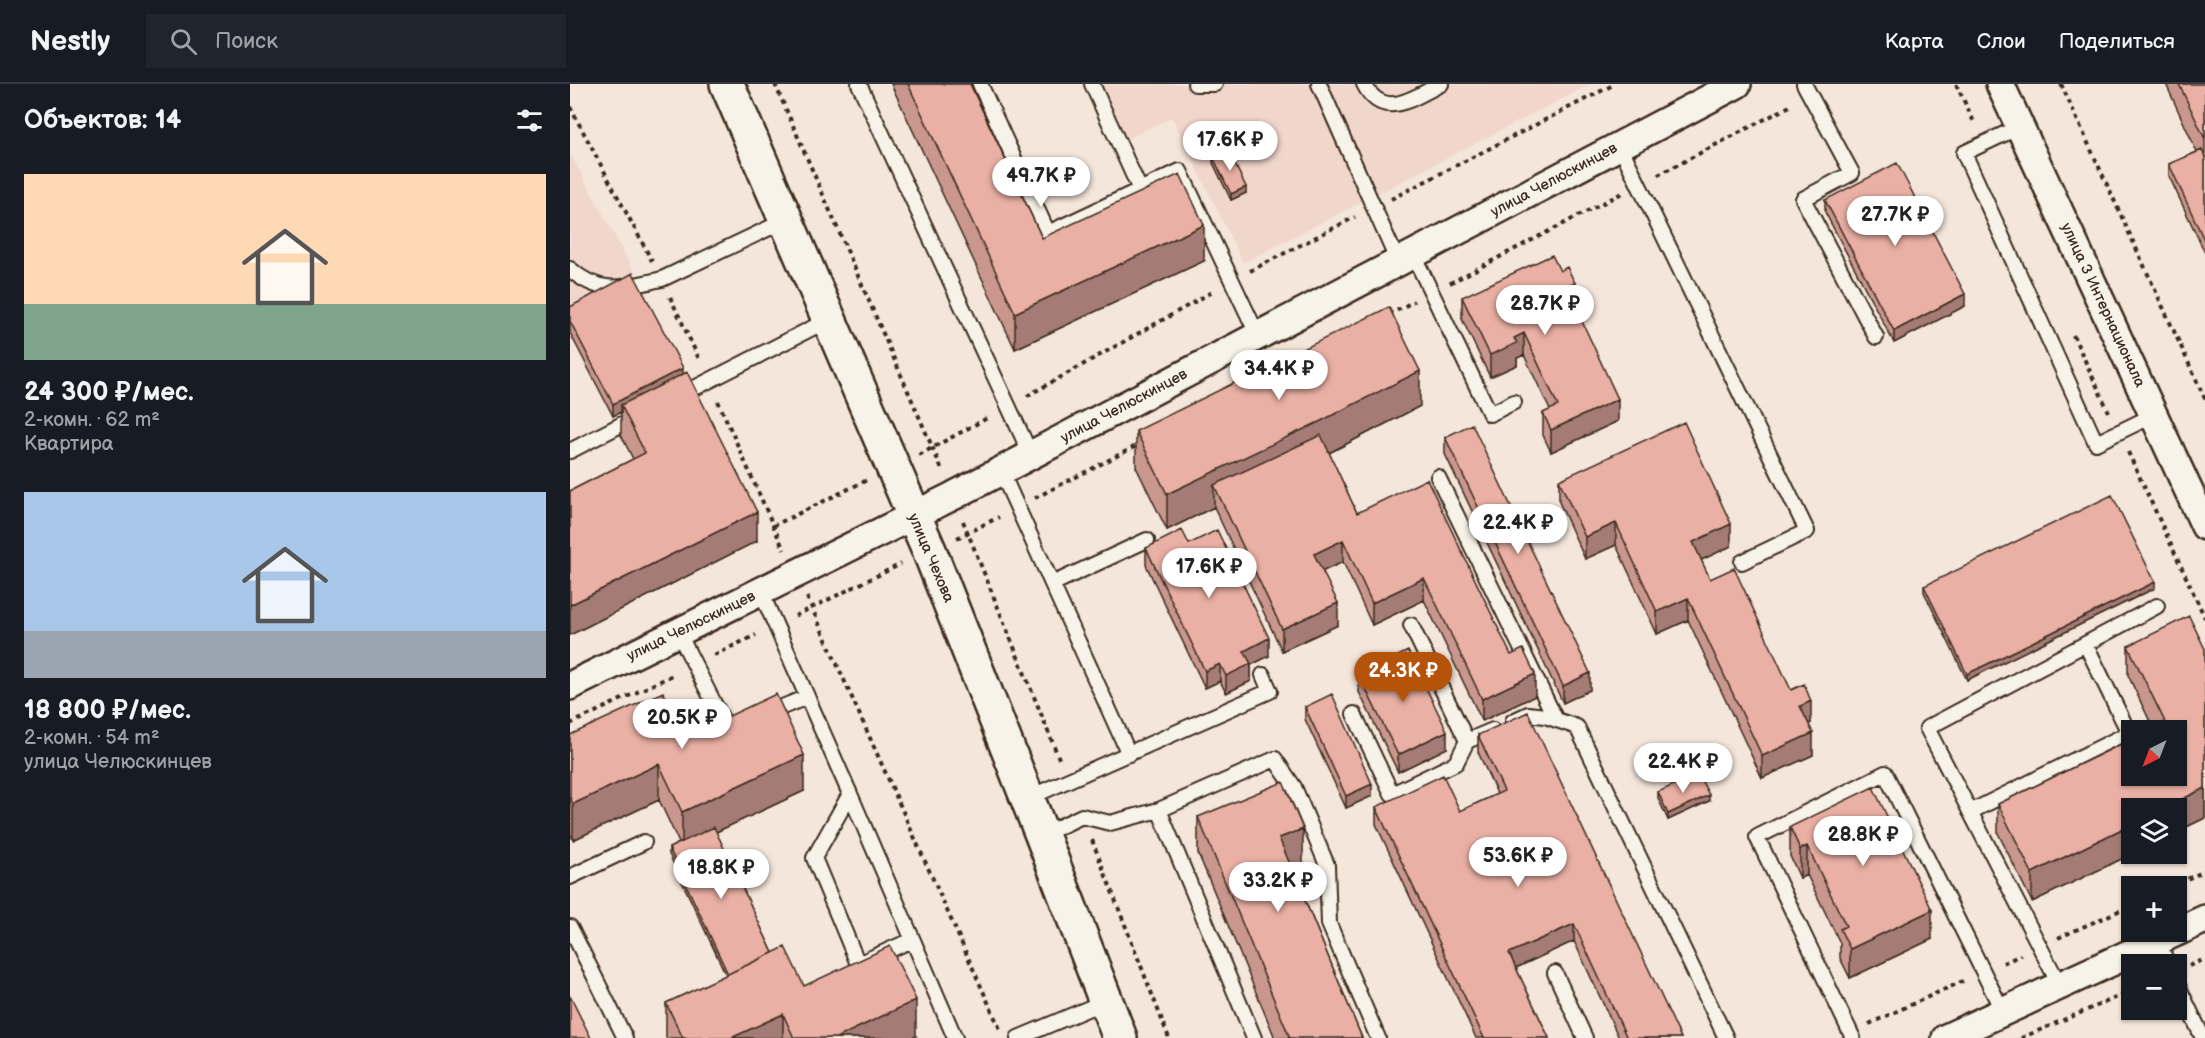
<!DOCTYPE html>
<html lang="ru">
<head>
<meta charset="utf-8">
<style>
	body { margin:0; font-family:"Balsamiq Sans",sans-serif; background:#20242c; color:#f1f3f6; height:100vh; display:flex; flex-direction:column; font-size:22px; white-space:nowrap }
	* { box-sizing:border-box; margin:0 }
	p { font-size:20px; color:#9ea1a6 }
	.icon { flex:none; width:33px; height:33px; fill:none; stroke:currentColor; stroke-width:2; stroke-linecap:round; stroke-linejoin:round }
	.map { position:relative; flex:1; overflow:hidden }
	.panel { display:flex; flex-direction:column; background:#171b24; width:570px }
	.panel>* { flex:none }
	.needle { width:39px; rotate:222deg }
	.buttons { position:absolute; left:1551px; top:636px; display:grid; gap:12px }
	.buttons a { display:grid; place-items:center; width:66px; height:66px; border-radius:0px; background:#171b24; box-shadow:0 2px 4px #0004; font-size:30px }
	.price { position:absolute; translate:-50% -51px; padding:0 14px; border-radius:21px; background:#fff; color:#222; font-size:20px; line-height:39px; filter:drop-shadow(0 2px 3px #0008) }
	.price::after { content:''; position:absolute; left:50%; top:36px; width:18px; height:14px; margin-left:-9px; background:inherit; clip-path:polygon(0 0,100% 0,50% 100%) }
	.price.selected { background:#b45309; color:#fff }
	ul { padding:0; list-style:none }
	li { display:grid; align-content:center; gap:12px; height:318px; padding:0 24px }
	li span { display:grid; place-items:center; height:186px; border-radius:0px; color:#555 }
	li>.icon { margin-inline-start:auto }
	span .icon { width:108px; height:108px; fill:#fffc; stroke-width:1 }
	li b { font-size:26px }
	h2 { display:flex; justify-content:space-between; align-items:center; height:72px; padding:0 24px; font-size:26px }
	header { display:flex; align-items:center; gap:36px; box-sizing:border-box; height:84px; padding:0 30px; background:#171b24; border-bottom:2px solid #363941 }
	header strong { font-size:28px }
	nav { display:flex; gap:33px; margin-inline-start:auto; font-size:21px }
	.search { width:420px; height:54px; background:#20242c; display:flex; align-items:center; gap:15px; box-sizing:border-box; padding:0 21px; border-radius:0px; color:#9ea1a6; font-size:22px }
	main { display:flex; flex:1; min-height:0 }
	.map>svg:first-child { display:block }
	.built { fill:#f1d6cb }
	.lines { fill:none; stroke-linecap:round; stroke-linejoin:round }
	.service-casing { stroke:#3b2a1e; stroke-width:18 }
	.minor-casing { stroke:#3b2a1e; stroke-width:32 }
	.tertiary-casing { stroke:#3b2a1e; stroke-width:38 }
	.path { stroke:#3b2a1e; stroke-width:4; stroke-dasharray:4.5 4.5; stroke-linecap:butt }
	.service { stroke:#f7f3e8; stroke-width:14 }
	.minor { stroke:#f7f3e8; stroke-width:27 }
	.tertiary { stroke:#f7f3e8; stroke-width:33 }
	.wall { fill:#c9978e; stroke:#3b2a1e; stroke-width:1.5 }
	.shaded-wall { fill:#a47b74; stroke:#3b2a1e; stroke-width:1.5 }
	.building { fill:#eab0a5; stroke:#3b2a1e; stroke-width:1.5 }
	.labels { text-anchor:middle; dominant-baseline:central; stroke-width:5; stroke-linejoin:round; paint-order:stroke }
	.street-label { font-size:15px; fill:#3b2a1e; stroke:#f7f3e8 }
</style>
</head>
<body>
<header>
<strong>Nestly</strong>
<div class="search"><svg class="icon" aria-label="search" viewBox="0 0 24 24"><circle cx="10" cy="10" r="6"/><path d="M15 15l6 6"/></svg>Поиск</div>
<nav><a>Карта</a><a>Слои</a><a>Поделиться</a></nav>
</header>
<main>
<section class="panel">
<h2>Объектов: 14<svg class="icon" aria-label="filters" viewBox="0 0 24 24"><path d="M4 7h16M4 17h16"/><circle cx="9" cy="7" r="2"/><circle cx="15" cy="17" r="2"/></svg></h2>
<ul>
<li><span style="background:linear-gradient(#ffd9b3 70%,#7fa58c 0)"><svg class="icon" aria-label="home" viewBox="0 0 24 24"><path d="M3 11l9-7 9 7M6 9v11h12V9"/></svg></span><div><b>24 300 ₽/мес.</b><p>2-комн. · 62 m²</p><p>Квартира</p></div></li>
<li><span style="background:linear-gradient(#a9c7e8 75%,#9aa5b1 0)"><svg class="icon" aria-label="home" viewBox="0 0 24 24"><path d="M3 11l9-7 9 7M6 9v11h12V9"/></svg></span><div><b>18 800 ₽/мес.</b><p>2-комн. · 54 m²</p><p>улица Челюскинцев</p></div></li>
</ul>
</section>
<div class="map">
<svg width="1635" height="954" viewBox="0 0 1635 954">
	<rect width="100%" height="100%" fill="#f4e6db"/>
	<filter id="ink" filterUnits="userSpaceOnUse"><feTurbulence type="fractalNoise" baseFrequency=".0167" numOctaves="2"/><feDisplacementMap in="SourceGraphic" scale="12" xChannelSelector="R" yChannelSelector="G"/><feConvolveMatrix kernelMatrix="1 2 1 2 8 2 1 2 1" color-interpolation-filters="sRGB"/></filter>
	<g filter="url(#ink)">
		<path class="built" d="M532,0H1021L673,179L602,33L557,55Z
			M0,69L67,193L0,234Z"/>
		<g class="lines">
			<g class="service-casing">
				<path id="service" d="M289,0L461,371
					M410,0L478,149L610,87L688,252
					M522,0L570,106
					M625,0H645
					M749,0L828,178
					M794,0C813,38 844,13 871,0
					M1234,0L1282,89L1233,115L1306,253
					M1451,42L1394,69L1526,359L1584,331
					M1050,62L1237,447L1172,478
					M843,170L920,330L944,318
					M0,185C31,213 55,203 92,195L216,136
					M109,312L258,236
					M0,367L68,332
					M431,387L559,670
					M868,393L986,636
					M482,500L577,456
					M191,508L280,710L244,774L288,880L342,856
					M841,541L897,657
					M108,548L157,645L163,643
					M195,630L237,613
					M784,630L822,710L886,679L897,657L923,646
					M943,637L958,630L975,632L1007,643L1156,954
					M280,710L385,954
					M458,714L700,607L693,591
					M589,726L684,954
					M1400,728L1559,649L1516,561
					M472,751L512,732L540,739L589,726L705,675L724,703L757,781L759,840L808,954
					M0,793L74,758
					M0,843L55,954
					M1587,857L1598,880
					M985,889L1015,954
					M1606,898L1633,954
					M1490,902L1357,644L1587,522
					M448,954L536,917
					M1283,954L1187,753L1315,689L1433,928"/>
			</g>
			<g class="minor-casing">
				<path id="minor" d="M1430,0L1635,442
					M0,602L383,412L1167,0
					M1376,954L1635,835"/>
			</g>
			<g class="tertiary-casing">
				<path id="tertiary" d="M157,0L359,466L472,751L550,954"/>
			</g>
			<path class="path" d="M205,0L373,388
				M1386,0L1405,40
				M1491,0L1635,315
				M0,23L82,177
				M1088,91L1222,21
				M821,115L1045,0
				M680,187L785,133
				M880,199L1052,109
				M100,213L130,277
				M819,231L844,217
				M1503,251L1539,328
				M457,312L644,207
				M148,317L214,466
				M1558,368L1635,534
				M349,371L419,333
				M465,414L570,360
				M393,437L490,677
				M203,442L297,396
				M387,454L429,433
				M237,513L430,945
				M225,532L331,480
				M144,571L186,551
				M0,640L105,590
				M522,756L599,954
				M1601,802L1635,787
				M1488,854L1562,821
				M1433,879L1451,871
				M1619,882L1635,875
				M1299,940L1393,897
				M1451,954L1562,907"/>
			<use href="#service" class="service"/>
			<use href="#minor" class="minor"/>
			<use href="#tertiary" class="tertiary"/>
		</g>
		<path class="wall" d="M321,0H400L472,154L634,177L445,265Z
			M1596,0H1635V169L1599,92V80L1627,68Z
			M643,73L676,109L661,116L643,79Z
			M1255,116L1395,222L1324,259L1255,128Z
			M892,213L1004,221L1048,337L981,368L973,351V329L980,326L954,271L947,274V281L920,293L892,235Z
			M0,223L113,290L187,457L0,551V407L63,375L51,351V328L43,332L0,249Z
			M850,322L759,369L787,429L941,571L965,612L912,637L854,516L802,541L773,478L753,487L768,541L712,567L644,423L597,446L566,383V347Z
			M875,353L1020,606L993,619L875,370Z
			M989,396L1161,462L1131,476L1140,495L1221,606L1241,639L1238,640L1243,671L1192,694L1118,536L1087,550L1046,461L1015,475L989,418Z
			M619,460L699,572L681,581V597L656,609L650,597L635,604L576,481V464Z
			M1354,502L1585,504L1397,596L1354,508Z
			M1558,562L1635,565V734L1606,748V724L1562,770L1462,818L1428,749V720L1583,644L1558,591Z
			M789,591L877,664L828,688L789,608Z
			M735,623L802,712L776,724L735,635Z
			M0,651L114,653L234,707L146,748L203,869L234,902L346,952L342,954H96V919L156,891L99,770V764L109,759L89,716L3,756L0,749Z
			M908,651L1111,954H1049L1004,857L946,884L979,954H906L806,740V723L890,727L927,710L908,668Z
			M1088,708L1139,717L1098,736L1088,714Z
			M628,733L733,780L722,785L792,954H705L628,769Z
			M1220,743L1362,855L1280,894L1270,874V859L1237,791L1230,794L1220,772Z"/>
		<path class="shaded-wall" d="M676,103V109L661,116V110Z
			M634,141V177L445,265V229Z
			M1005,199V221L996,203Z
			M1395,210V222L1324,259V247Z
			M954,249V271L947,274V281L920,293V271L944,254Z
			M113,284V296L51,321V328L43,332V320Z
			M850,287V322L751,373L644,401V423L597,446V410Z
			M1048,315V337L981,368V346Z
			M187,428V457L0,551V521Z
			M1046,439V461L1015,475V453Z
			M1161,440V462L1123,480V458Z
			M773,456V478L744,491V470Z
			M854,494V516L802,541V519Z
			M1585,498V504L1397,596V590Z
			M1118,514V536L1087,550V528Z
			M768,519V541L712,567V545Z
			M699,554V572L681,581V597L656,609V592L674,567Z
			M650,580V597L635,604V587Z
			M1020,589V606L993,619V602Z
			M965,590V612L912,637V615Z
			M1241,617V639L1230,644V622Z
			M877,647V664L828,688V671Z
			M1243,649V671L1192,694V672Z
			M234,671V707L112,764V728Z
			M89,680V716L3,756V720Z
			M802,700V712L776,724V712Z
			M1635,704V734L1606,748V724H1594Z
			M1139,711V717L1098,736V730Z
			M1562,740V770L1462,818V789Z
			M733,745V780L709,790V754Z
			M1237,762V791L1230,794V765Z
			M1362,826V855L1280,894V865Z
			M1004,840V857L939,887V869Z
			M346,916V952L342,954H266Z
			M213,930V954H161Z"/>
		<path class="building" d="M338,0H400L472,154L610,90L634,141L445,229Z
			M1609,0H1635V55Z
			M658,66L676,103L661,110L643,73Z
			M1632,66L1635,73V158L1599,80Z
			M1327,79L1395,210L1324,247L1255,116Z
			M982,171L990,187L997,183L1005,199L996,203L1048,315L981,346L973,329L988,322L954,249L944,254L947,259L920,271L892,213Z
			M63,189L113,284L43,320L0,237V223Z
			M819,223L850,287L751,337L597,410L566,347Z
			M117,288L187,428L0,521V407L75,369L51,321Z
			M1114,338L1161,440L1123,458L1140,495L1164,484L1221,606L1234,600L1241,617L1230,622L1243,649L1192,672L1118,514L1087,528L1046,439L1015,453L989,396Z
			M902,340L1020,589L993,602L875,353Z
			M751,351L787,429L857,395L941,571L953,565L965,590L912,615L854,494L802,519L773,456L744,470L768,519L712,545L644,401Z
			M1542,411L1585,498L1397,590L1354,502Z
			M612,446L619,460L647,446L699,554L674,567L681,580L656,592L650,580L635,587L576,464Z
			M1619,532L1635,565V704L1594,724H1562V740L1462,789L1428,720L1562,655V692H1606V646H1578L1595,638L1558,562Z
			M838,567L877,647L828,671L789,591Z
			M93,608L114,653L206,610L234,671L112,728L89,680L3,720L0,713V651Z
			M762,610L802,700L776,712L735,623Z
			M958,628L1111,954H1057L1004,840L939,869L979,954H914L806,723L873,691L890,727L934,707L908,651Z
			M1128,690L1139,711L1098,730L1088,708Z
			M713,698L733,745L709,754L792,954H720L628,733Z
			M1303,703L1362,826L1280,865L1270,845L1276,842L1237,762L1230,765L1220,743Z
			M144,743L203,869L158,890L99,764Z
			M320,862L346,916L266,954H224L213,930L161,954H113L96,919L215,863L234,902Z
			M0,912L21,954H0Z"/>
	</g>
	<g class="labels">
		<g class="street-label">
			<text transform="translate(984 96) rotate(-28)">улица Челюскинцев</text>
			<text transform="translate(1533 221) rotate(65)">улица 3 Интернационала</text>
			<text transform="translate(554 322) rotate(-28)">улица Челюскинцев</text>
			<text transform="translate(361 474) rotate(67)">улица Чехова</text>
			<text transform="translate(121 542) rotate(-26)">улица Челюскинцев</text>
		</g>
	</g>
</svg>
<div class="buttons">
<a><svg class="needle" viewBox="-14 -14 28 28"><path d="M0-13l5 13h-10z" fill="#e53935"/><path d="M0 13l5-13h-10z" fill="#9ea1a6"/></svg></a>
<a><svg class="icon" aria-label="layers" viewBox="0 0 24 24"><path d="M12 4l9 5-9 5-9-5zM3 14l9 5 9-5"/></svg></a>
<a>+</a>
<a>−</a>
</div>
<b class="price" style="left:660px;top:88px">17.6K ₽</b>
<b class="price" style="left:471px;top:124px">49.7K ₽</b>
<b class="price" style="left:1325px;top:163px">27.7K ₽</b>
<b class="price" style="left:975px;top:252px">28.7K ₽</b>
<b class="price" style="left:709px;top:317px">34.4K ₽</b>
<b class="price" style="left:948px;top:471px">22.4K ₽</b>
<b class="price" style="left:639px;top:515px">17.6K ₽</b>
<b class="price selected" style="left:833px;top:619px">24.3K ₽</b>
<b class="price" style="left:112px;top:666px">20.5K ₽</b>
<b class="price" style="left:1113px;top:710px">22.4K ₽</b>
<b class="price" style="left:1293px;top:783px">28.8K ₽</b>
<b class="price" style="left:948px;top:804px">53.6K ₽</b>
<b class="price" style="left:151px;top:816px">18.8K ₽</b>
<b class="price" style="left:708px;top:829px">33.2K ₽</b>
</div>
</main>
</body>
</html>
